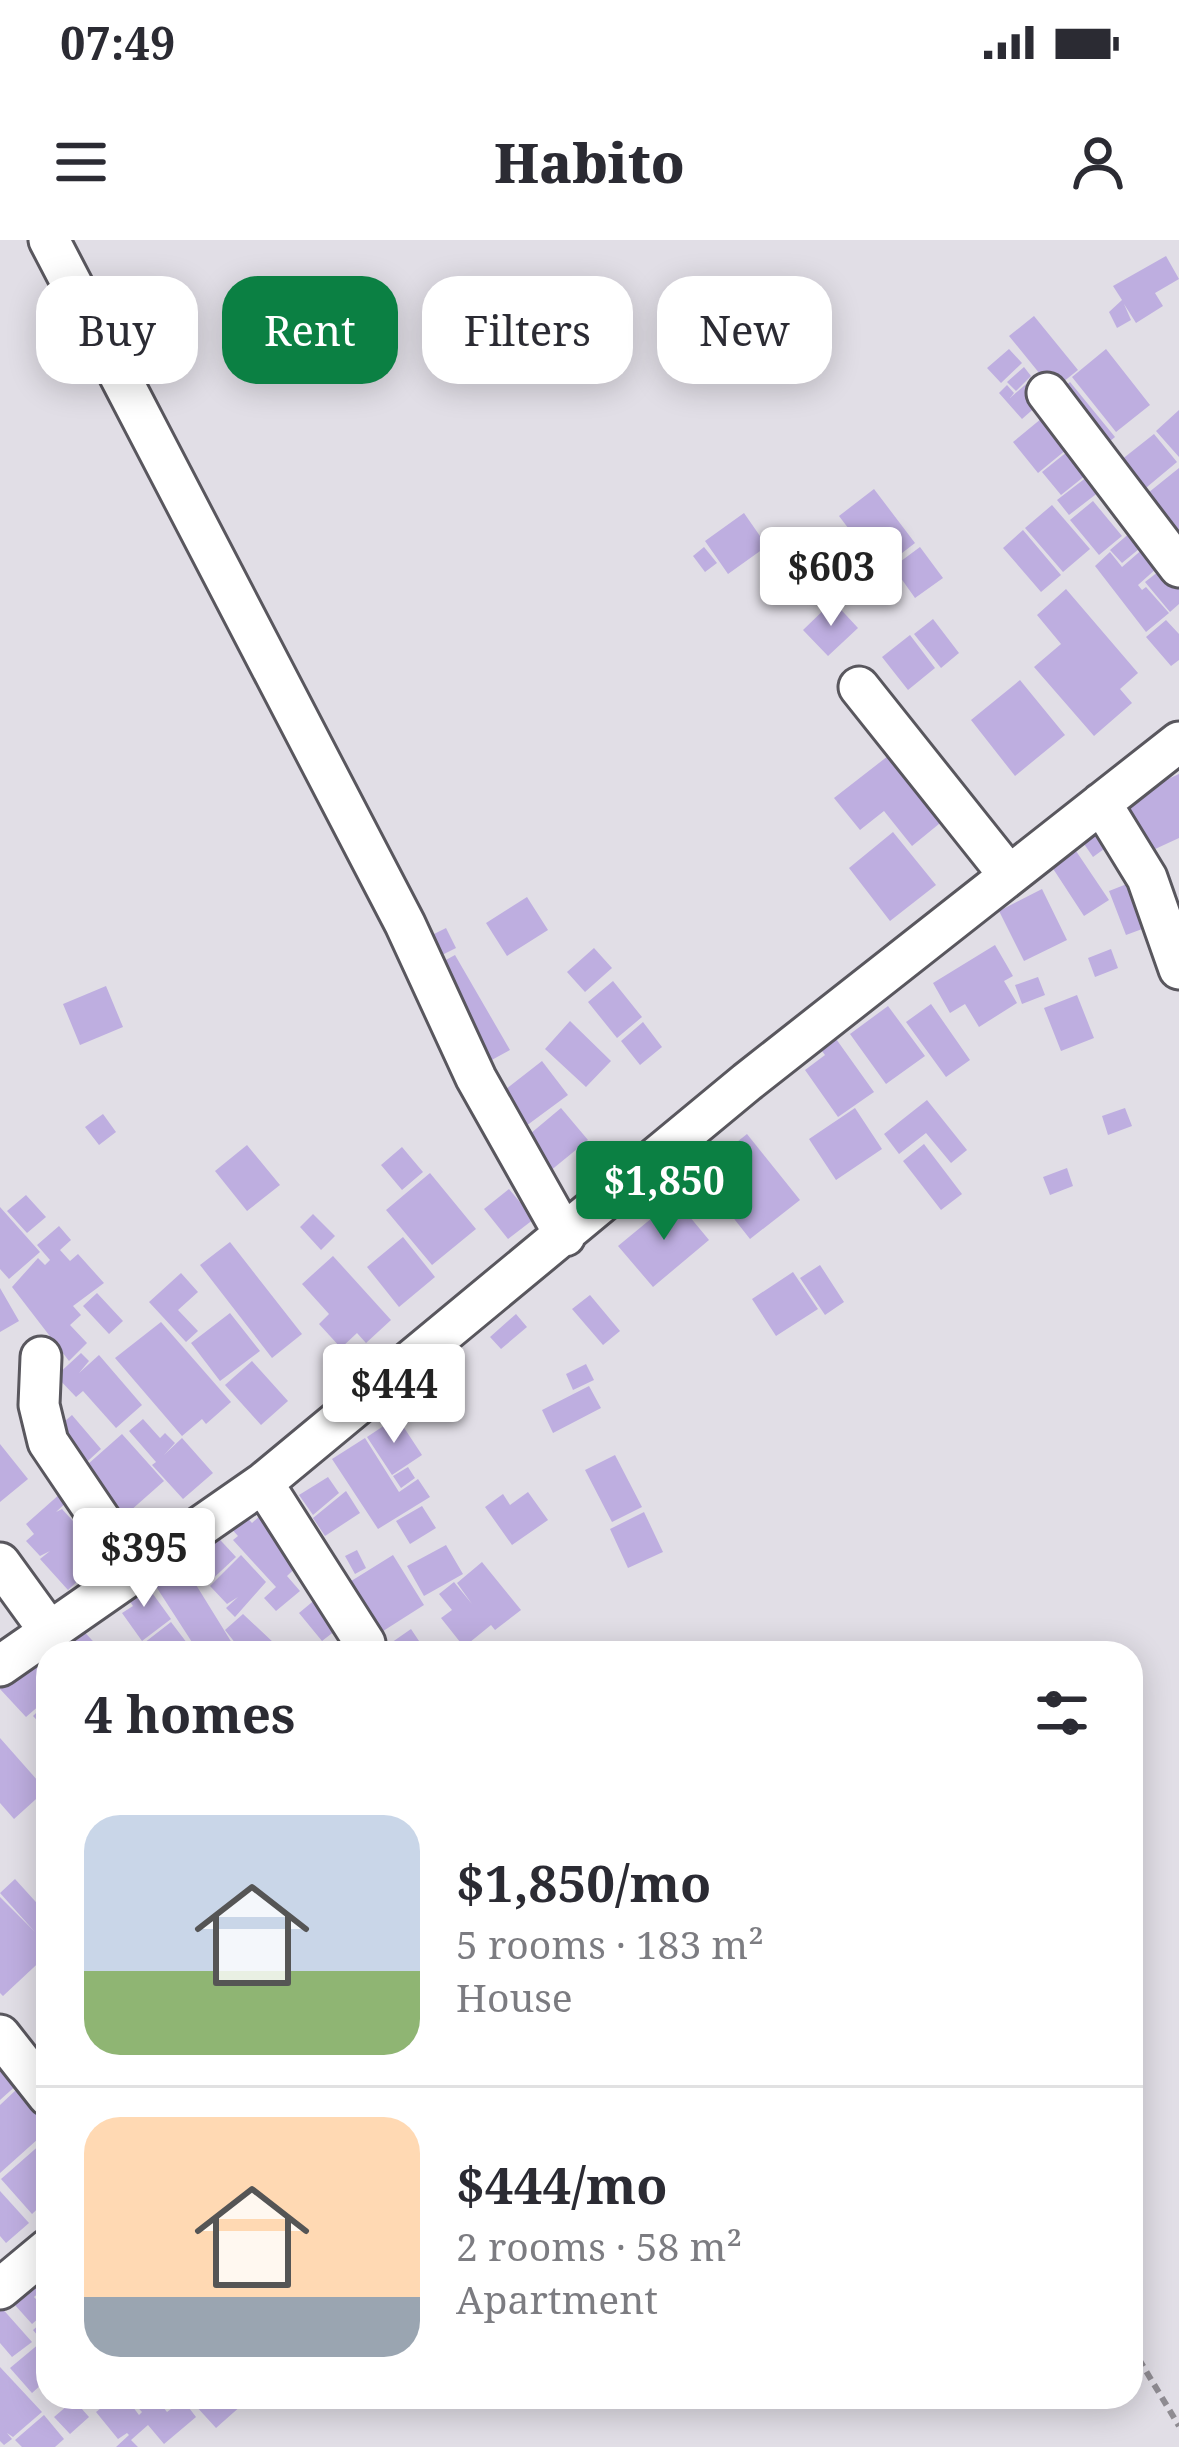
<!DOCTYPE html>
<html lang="en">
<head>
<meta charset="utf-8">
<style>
	body { margin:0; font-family:"Noto Serif",serif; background:#f7f7f7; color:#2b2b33; height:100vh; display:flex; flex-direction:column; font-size:45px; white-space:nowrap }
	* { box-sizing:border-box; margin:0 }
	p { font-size:39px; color:#7c7c81 }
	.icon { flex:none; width:66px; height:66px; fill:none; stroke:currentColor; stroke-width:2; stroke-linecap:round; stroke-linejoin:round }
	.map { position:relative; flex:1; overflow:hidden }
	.drawer { position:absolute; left:36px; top:1401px; width:1107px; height:768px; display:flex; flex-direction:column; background:#fff; border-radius:36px; box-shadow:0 6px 30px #0003 }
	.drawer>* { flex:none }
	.guide { position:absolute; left:36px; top:36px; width:1107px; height:108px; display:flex; gap:24px }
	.price { position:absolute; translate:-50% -102px; padding:0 27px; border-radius:12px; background:#fff; color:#222; font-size:39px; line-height:78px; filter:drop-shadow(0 3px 6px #0008) }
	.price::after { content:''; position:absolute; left:50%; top:72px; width:36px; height:27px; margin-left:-18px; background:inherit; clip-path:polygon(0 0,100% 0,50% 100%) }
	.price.on { background:#0b8043; color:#fff }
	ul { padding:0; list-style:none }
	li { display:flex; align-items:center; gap:36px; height:300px; padding:0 48px }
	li+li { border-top:3px solid #e1e1e2 }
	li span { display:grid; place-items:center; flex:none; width:336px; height:240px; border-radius:36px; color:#555 }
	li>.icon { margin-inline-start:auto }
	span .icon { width:144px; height:144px; fill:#fffc; stroke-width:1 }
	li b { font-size:51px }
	h2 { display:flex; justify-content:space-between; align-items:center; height:144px; padding:0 48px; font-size:51px }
	.tag { padding:0 42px; border-radius:36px; background:#fff; box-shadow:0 6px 30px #0003; font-size:42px; line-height:108px }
	.tag.on { background:#0b8043; color:#fff }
	.status { display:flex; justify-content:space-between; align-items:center; height:84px; padding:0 60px; background:#fff; direction:ltr }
	.status svg { height:33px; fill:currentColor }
	header { display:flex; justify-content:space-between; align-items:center; height:156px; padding:0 48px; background:#fff; font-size:54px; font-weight:800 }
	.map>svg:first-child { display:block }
	.building { fill:#beaee0 }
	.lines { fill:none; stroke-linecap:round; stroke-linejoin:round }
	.minor-casing { stroke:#59575e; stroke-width:45 }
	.path { stroke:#8f8c92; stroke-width:6; stroke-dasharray:9 6; stroke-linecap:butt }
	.minor { stroke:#fff; stroke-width:39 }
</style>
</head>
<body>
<div class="status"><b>07:49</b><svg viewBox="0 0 49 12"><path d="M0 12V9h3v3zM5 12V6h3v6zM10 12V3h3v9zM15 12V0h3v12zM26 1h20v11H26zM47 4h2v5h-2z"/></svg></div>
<header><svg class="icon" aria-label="menu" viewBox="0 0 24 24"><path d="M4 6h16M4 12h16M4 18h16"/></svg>Habito<svg class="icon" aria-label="person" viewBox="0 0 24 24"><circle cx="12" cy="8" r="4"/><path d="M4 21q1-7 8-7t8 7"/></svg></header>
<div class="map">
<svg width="1179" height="2207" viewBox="0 0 1179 2207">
	<rect width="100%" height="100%" fill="#e1dee6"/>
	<path class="building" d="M1166,16L1179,39L1155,53L1163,66L1136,83L1124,64L1131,80L1117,88L1109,72L1122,60L1113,46Z
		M1034,76L1078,130L1053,150L1009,96Z
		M1009,109L1022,123L1001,143L987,128Z
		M1106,109L1150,165L1116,192L1072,137Z
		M1024,127L1031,136L1016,151L1007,142Z
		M1032,139L1047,157L1022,179L999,153L1007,145L1014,153L1010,158Z
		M1070,142L1115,197L1098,211L1054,155Z
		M1053,169L1078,200L1038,233L1013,202Z
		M1179,170V217L1156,191Z
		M1154,194L1177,222L1135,257L1111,228Z
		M1078,203L1096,227L1061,255L1042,232Z
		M1179,228V312L1138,261Z
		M1096,230L1108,245L1069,275L1057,260Z
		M874,249L915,303L880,330L839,276Z
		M1093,261L1122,296L1099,315L1070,280Z
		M1052,265L1090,309L1063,332L1025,288Z
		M744,273L767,306L728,334L705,301Z
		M1139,285L1151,299L1122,323L1110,310Z
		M1023,290L1061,335L1041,352L1003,308Z
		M1152,301L1167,319L1138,345L1142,350L1146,347L1169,373L1146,392L1095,326L1110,312L1122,327Z
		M704,307L717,323L705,332L693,316Z
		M920,307L943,338L915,358L893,327Z
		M1168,324L1179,338V364L1170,372L1145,342Z
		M805,330L814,340L799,353L791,343Z
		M1066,349L1138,433L1120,449L1132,463L1094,496L1034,427L1061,404L1037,375Z
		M833,361L858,388L828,416L803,390Z
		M933,379L959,413L941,428L914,394Z
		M1166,380L1179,394V420L1171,426L1146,397Z
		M910,395L935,428L908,450L882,417Z
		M1020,440L1065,495L1015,536L971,480Z
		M897,509L950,575L912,606L884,571L860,590L834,558Z
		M1179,534V598L1140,616L1117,562Z
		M1104,585L1115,601L1093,617L1082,601Z
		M893,592L936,645L890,681L849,628Z
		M1074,608L1109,660L1084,676L1050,624Z
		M1137,640L1153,685L1126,695L1109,651Z
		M1042,649L1067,700L1024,721L999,671Z
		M527,657L548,690L507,716L486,683Z
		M446,688L456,708L438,717L428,697Z
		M995,705L1013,736L1004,741L1017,763L979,787L965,764L950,773L933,743Z
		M594,708L612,728L585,752L567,732Z
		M1111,709L1118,728L1095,737L1088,718Z
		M455,715L510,810L488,822L433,727Z
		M1038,737L1045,755L1022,764L1015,745Z
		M613,741L642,777L617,798L588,762Z
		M106,746L123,787L80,805L63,764Z
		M1077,755L1094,798L1061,811L1044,768Z
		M931,764L970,820L946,837L906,782Z
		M888,766L925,816L886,844L850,794Z
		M570,781L611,821L586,847L545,809Z
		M643,782L662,807L640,825L621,801Z
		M834,796L874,852L838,877L805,830L825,815L819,807Z
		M542,821L568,855L526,886L501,853Z
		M927,860L967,910L951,923L926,893L899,914L884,894Z
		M561,868L588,900L544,936L518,904Z
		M855,868L882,909L836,940L809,899Z
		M1125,868L1132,886L1108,895L1102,876Z
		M103,874L116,892L99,905L85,887Z
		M747,894L800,960L750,999L698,933Z
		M924,904L962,954L941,970L903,921Z
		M247,905L280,945L247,971L215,931Z
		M402,907L423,932L402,950L381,925Z
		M1067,928L1073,946L1050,955L1043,937Z
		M430,933L476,989L432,1025L386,970Z
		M509,949L534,979L508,999L484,969Z
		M26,955L46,977L27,993L7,971Z
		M675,959L709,1000L653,1047L618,1006Z
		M0,967L40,1012L9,1039L0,1029Z
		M313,974L335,996L321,1010L300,987Z
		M59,986L71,1000L60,1010L70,1021L78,1014L104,1043L73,1066L81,1075L70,1085L87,1103L69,1121L12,1047L38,1018L45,1025L50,1020L37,1005Z
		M403,997L435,1037L399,1067L367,1027Z
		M230,1002L302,1094L272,1118L200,1025Z
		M333,1016L391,1080L366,1103L357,1093L341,1108L319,1084L329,1074L302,1044Z
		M820,1025L844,1062L825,1075L800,1038Z
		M793,1032L818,1069L776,1096L752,1059Z
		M181,1033L198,1052L178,1070L198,1091L186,1102L149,1062Z
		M0,1048L19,1081L0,1092Z
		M97,1053L123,1081L109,1094L83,1066Z
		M590,1055L620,1091L603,1105L572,1069Z
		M230,1073L260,1111L220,1141L191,1103Z
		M516,1074L527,1087L501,1109L490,1097Z
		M161,1082L231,1162L206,1184L202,1179L182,1196L115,1118Z
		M81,1113L89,1121L79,1133L99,1115L142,1165L116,1188L83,1151L76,1157L56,1136Z
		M252,1121L288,1161L261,1185L225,1145Z
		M586,1124L594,1140L573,1150L566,1134Z
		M589,1146L601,1168L553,1193L542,1170Z
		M72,1175L101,1209L79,1229L49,1195Z
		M397,1177L422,1215L392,1235L367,1197Z
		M143,1179L160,1198L165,1193L175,1203L164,1215L182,1198L213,1233L183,1259L152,1225L156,1222L129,1191Z
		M122,1194L164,1241L121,1279L79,1232Z
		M365,1198L399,1252L418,1239L430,1257L378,1289L332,1219Z
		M0,1204L28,1239L0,1262Z
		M615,1215L642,1267L612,1282L585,1230Z
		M408,1227L415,1238L401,1248L393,1236Z
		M328,1237L339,1253L313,1275L299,1255Z
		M346,1251L360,1273L325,1296L313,1278Z
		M528,1252L548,1280L512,1305L485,1267L503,1254L510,1265Z
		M61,1253L68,1261L56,1272L62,1269L105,1316L68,1350L40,1319L50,1311L40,1316L26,1301L34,1294L26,1284Z
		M422,1266L436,1288L410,1304L396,1281Z
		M242,1272L252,1283L264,1272L306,1318L287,1336L300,1351L276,1371L264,1358L276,1347L233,1300L238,1296L228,1285Z
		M644,1272L663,1312L628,1328L610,1289Z
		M210,1289L236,1317L206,1345L180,1318Z
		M446,1305L463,1334L424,1356L407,1326Z
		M357,1310L366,1328L355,1334L345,1316Z
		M171,1313L182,1327L168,1337L185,1327L232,1403L217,1413H199L146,1331Z
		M241,1315L266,1342L235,1377L226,1368L238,1357L227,1364L210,1346Z
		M393,1315L424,1365L380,1393L348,1343Z
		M482,1322L521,1370L495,1390L491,1385L464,1407L441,1378L452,1370L439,1354L454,1342L472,1364L457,1343Z
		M140,1336L171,1379L142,1401L122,1373L133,1366L122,1350Z
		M317,1358L340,1387L322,1401L299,1373Z
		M243,1374L275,1404L264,1413H243L225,1390Z
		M171,1382L187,1403L174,1413H152L144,1403Z
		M78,1385L104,1413H48Z
		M411,1389L421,1404L406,1413H393L388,1405Z
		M39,1407L48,1418V1458L26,1477L0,1449V1442Z
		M48,1461V1492L33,1476Z
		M0,1498L46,1550L14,1579L0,1563Z
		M15,1639L45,1672L41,1675L48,1683V1693L41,1700L48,1696V1714L3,1756L0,1753V1657L35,1692L0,1653Z
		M0,1822L19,1843L0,1860Z
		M17,1849L48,1884V1890L0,1933V1865Z
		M42,1903L48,1909V1959L32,1974L1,1939Z
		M0,1951L29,1983L6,2003L0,1996Z
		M36,2027L48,2045L34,2057L47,2071L32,2084L5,2054Z
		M0,2066L32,2102L12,2117L0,2103Z
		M48,2077V2108L33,2090Z
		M40,2103L48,2113V2151L42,2144L32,2153L10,2128Z
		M0,2127L42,2172L13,2197L7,2193L12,2199L4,2205L0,2201Z
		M128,2157H155L167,2172L183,2160L196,2177L164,2204L148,2185L131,2200L138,2207H116L129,2195L127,2193L118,2199L96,2172L114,2158L119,2165L127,2159L139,2175L142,2172Z
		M203,2157H251L216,2188L195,2165Z
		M74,2160L89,2177L70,2194L54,2177Z
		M44,2175L64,2199L55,2207H22L15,2200Z"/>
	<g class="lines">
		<g class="minor-casing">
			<path id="minor" d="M49,0L405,684L476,838L565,996
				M1047,153L1179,327
				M859,447L1008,634
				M1101,563L1147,638L1179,729
				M41,1117L39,1165L48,1202L135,1331
				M263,1243L365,1403
				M0,1323L50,1392
				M0,1426L263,1243L747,842L1179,502
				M0,1795L48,1856
				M0,2049L48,2009"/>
		</g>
		<path class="path" d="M1131,2106L1179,2186"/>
		<use href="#minor" class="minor"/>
	</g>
</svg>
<b class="price" style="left:831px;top:389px">$603</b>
<b class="price on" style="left:664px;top:1003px">$1,850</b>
<b class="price" style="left:394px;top:1206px">$444</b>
<b class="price" style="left:144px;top:1370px">$395</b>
<div class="guide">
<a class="tag">Buy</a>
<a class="tag on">Rent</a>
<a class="tag">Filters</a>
<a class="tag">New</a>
</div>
<section class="drawer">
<h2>4 homes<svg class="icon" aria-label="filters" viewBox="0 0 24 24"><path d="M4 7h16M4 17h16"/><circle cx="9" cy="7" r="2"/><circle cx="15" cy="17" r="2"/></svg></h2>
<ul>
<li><span style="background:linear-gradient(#c9d6e8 65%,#8fb573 0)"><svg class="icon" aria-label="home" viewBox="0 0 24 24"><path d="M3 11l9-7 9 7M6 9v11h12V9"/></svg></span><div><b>$1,850/mo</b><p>5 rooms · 183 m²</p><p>House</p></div></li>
<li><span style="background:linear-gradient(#ffd9b3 75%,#9aa5b1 0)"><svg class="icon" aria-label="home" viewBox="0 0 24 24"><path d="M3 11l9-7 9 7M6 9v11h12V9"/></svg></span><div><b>$444/mo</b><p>2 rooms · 58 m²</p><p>Apartment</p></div></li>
</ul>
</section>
</div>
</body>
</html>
